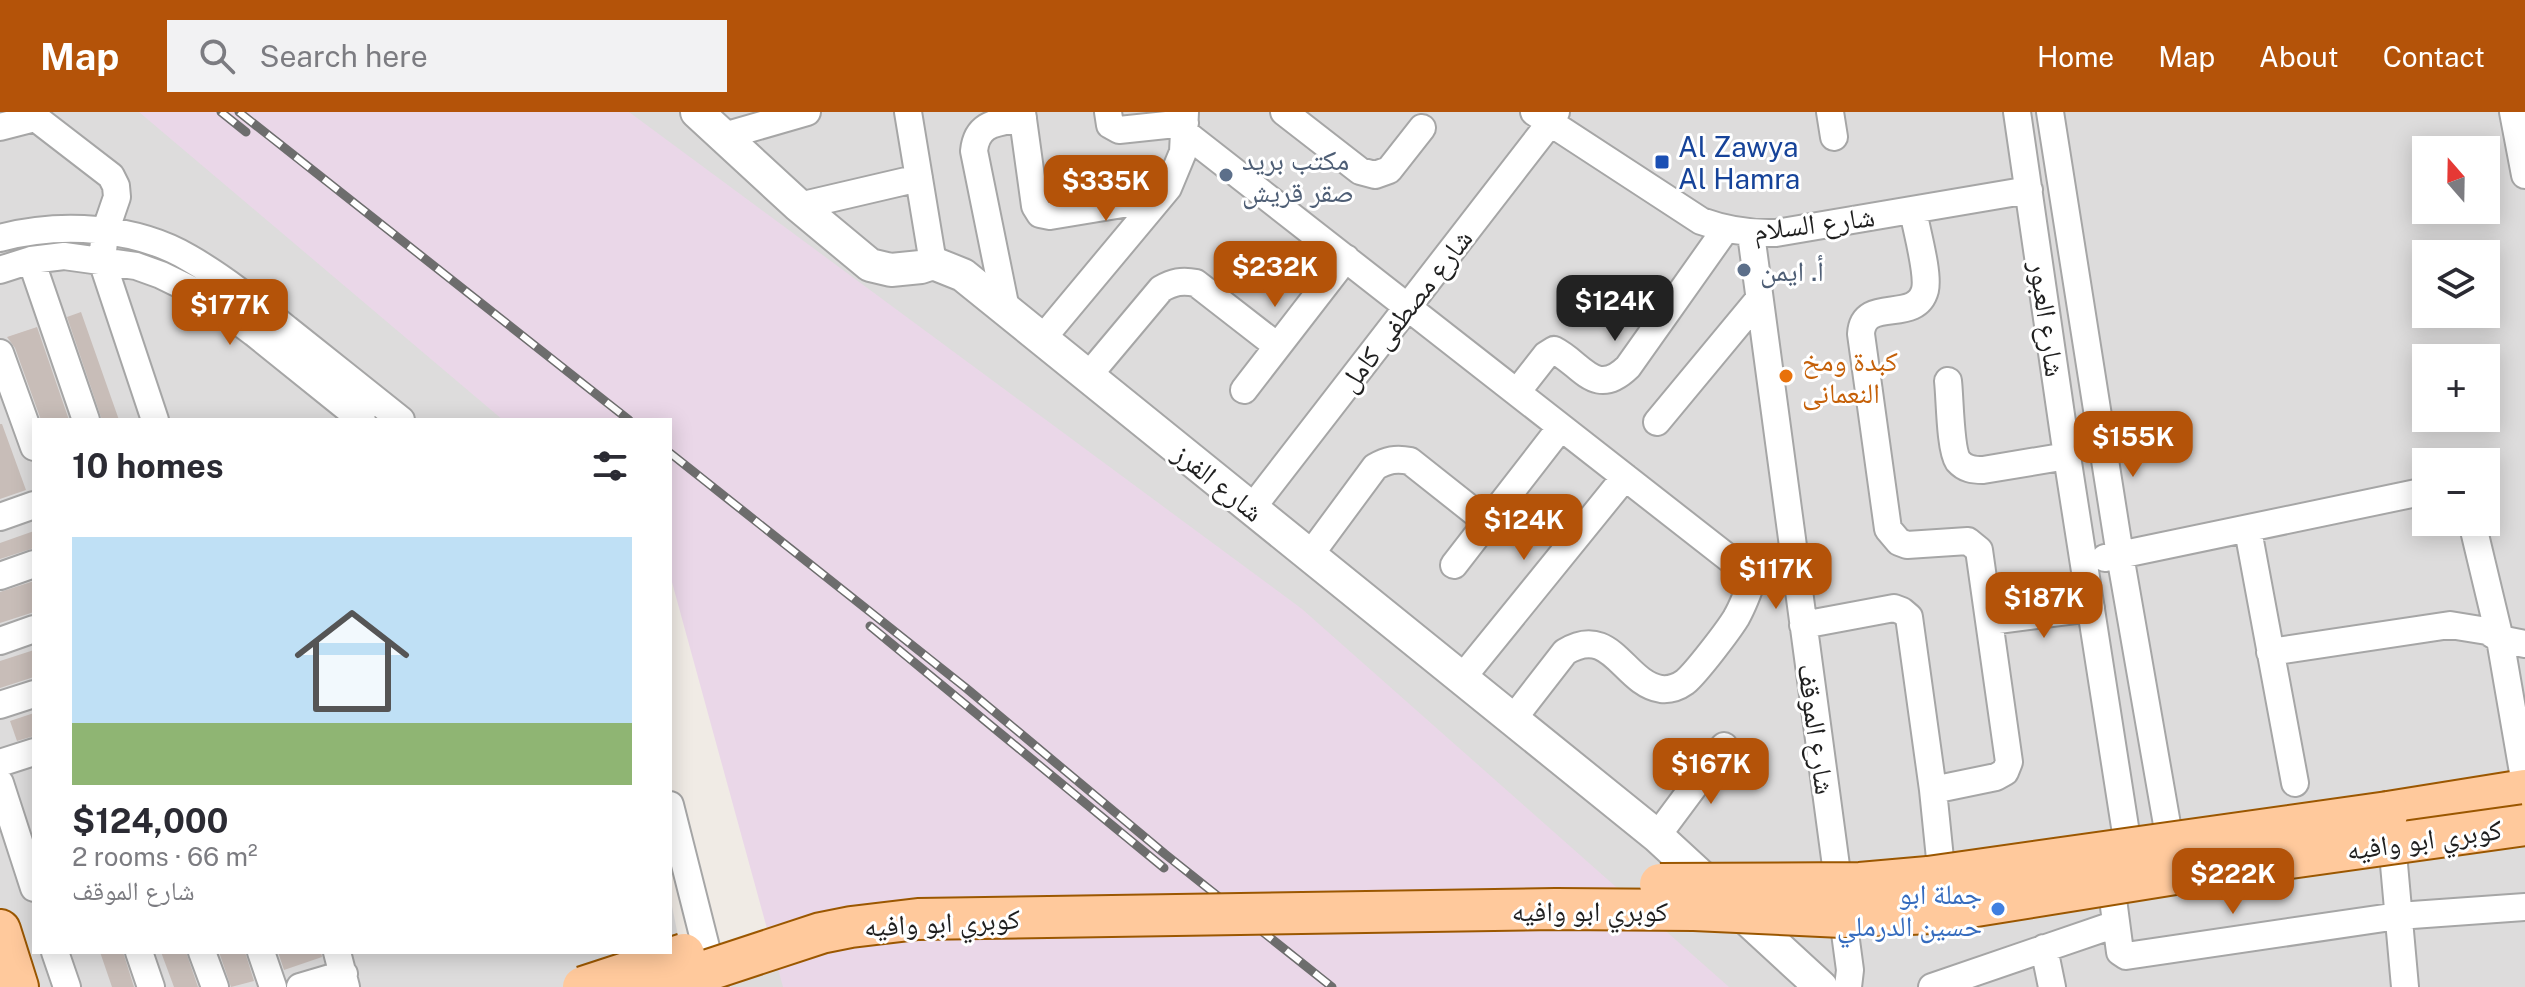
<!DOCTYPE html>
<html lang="en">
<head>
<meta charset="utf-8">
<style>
	body { margin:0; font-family:"Public Sans","Noto Naskh Arabic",sans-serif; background:#f2f2f3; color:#2b2b33; height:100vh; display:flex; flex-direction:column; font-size:30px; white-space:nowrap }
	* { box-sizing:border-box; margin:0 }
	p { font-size:26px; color:#7c7c81 }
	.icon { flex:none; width:44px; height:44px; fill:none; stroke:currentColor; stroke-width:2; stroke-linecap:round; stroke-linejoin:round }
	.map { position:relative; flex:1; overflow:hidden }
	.panel { position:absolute; left:32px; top:306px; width:640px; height:536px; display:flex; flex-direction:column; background:#fff; border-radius:0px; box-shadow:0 4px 20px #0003 }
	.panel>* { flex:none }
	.needle { width:52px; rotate:340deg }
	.buttons { position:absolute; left:2412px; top:24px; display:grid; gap:16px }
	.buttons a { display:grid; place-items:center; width:88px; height:88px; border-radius:0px; background:#fff; box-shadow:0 4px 20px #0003; font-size:40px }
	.price { position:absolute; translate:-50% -68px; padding:0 18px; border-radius:16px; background:#b45309; color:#fff; font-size:26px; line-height:52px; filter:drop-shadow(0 2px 4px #0008) }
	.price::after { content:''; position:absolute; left:50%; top:48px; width:24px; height:18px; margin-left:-12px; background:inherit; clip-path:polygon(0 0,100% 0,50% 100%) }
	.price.current { background:#222; color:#fff }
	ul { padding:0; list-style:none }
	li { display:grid; align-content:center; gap:16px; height:424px; padding:0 40px }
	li+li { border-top:2px solid #e1e1e2 }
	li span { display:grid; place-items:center; height:248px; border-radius:0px; color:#555 }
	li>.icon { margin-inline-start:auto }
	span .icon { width:144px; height:144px; fill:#fffc; stroke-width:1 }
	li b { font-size:34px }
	h2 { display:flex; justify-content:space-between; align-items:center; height:96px; padding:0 40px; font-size:34px }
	header { display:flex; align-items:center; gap:48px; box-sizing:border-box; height:112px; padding:0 40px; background:#b45309; color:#fff }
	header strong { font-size:38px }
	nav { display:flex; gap:44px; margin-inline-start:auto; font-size:28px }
	.search { width:560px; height:72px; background:#f2f2f3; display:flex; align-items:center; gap:20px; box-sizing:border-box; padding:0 28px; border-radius:0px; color:#7c7c81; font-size:30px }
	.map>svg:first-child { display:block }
	.residential { fill:#dddcdc; fill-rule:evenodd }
	.industrial { fill:#ead7e8 }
	.building { fill:#c8bdb8 }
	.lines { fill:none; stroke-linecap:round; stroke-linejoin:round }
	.minor-casing { stroke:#a6a6a6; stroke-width:30 }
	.tertiary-casing { stroke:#a6a6a6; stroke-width:36 }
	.primary-casing { stroke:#9b5700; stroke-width:44 }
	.minor { stroke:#fff; stroke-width:26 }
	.tertiary { stroke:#fff; stroke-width:32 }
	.primary { stroke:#ffc99c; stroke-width:40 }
	.rail-casing { stroke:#6d6d6d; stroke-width:9 }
	.rail { stroke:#fff; stroke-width:6; stroke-dasharray:18; stroke-linecap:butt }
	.primary-bridge-casing { stroke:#9b5700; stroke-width:44; stroke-linecap:butt }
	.primary-bridge { stroke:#ffc99c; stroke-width:40 }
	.transit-dot { fill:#1a4fb4; stroke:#fff; stroke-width:3 }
	.service-dot { fill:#5c6f8a; stroke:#fff; stroke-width:3 }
	.food-dot { fill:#e8710a; stroke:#fff; stroke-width:3 }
	.shop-dot { fill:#3f7fe0; stroke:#fff; stroke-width:3 }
	.labels { text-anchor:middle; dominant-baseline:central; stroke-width:6; stroke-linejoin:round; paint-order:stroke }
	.transit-label { font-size:28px; fill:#164399; stroke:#fff; text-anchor:start }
	.service-label { font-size:28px; fill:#4e5e75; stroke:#fff; text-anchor:start }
	.street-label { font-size:28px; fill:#1f1f1f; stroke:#fff }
	.food-label { font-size:28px; fill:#c56008; stroke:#fff; text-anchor:start }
	.shop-label { font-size:28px; fill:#366cbe; stroke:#fff; text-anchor:end }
</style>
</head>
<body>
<header>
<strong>Map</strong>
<div class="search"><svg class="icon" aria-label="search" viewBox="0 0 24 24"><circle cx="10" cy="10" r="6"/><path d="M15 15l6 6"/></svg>Search here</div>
<nav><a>Home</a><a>Map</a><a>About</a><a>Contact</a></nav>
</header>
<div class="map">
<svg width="2525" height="875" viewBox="0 0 2525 875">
	<rect width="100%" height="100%" fill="#f0ebe5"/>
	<path class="residential" d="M0,0H2525V875H1423L670,308H34V840H670V784L684,854L800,816L813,875H0ZM2426,38H2486V98H2426ZM2426,142H2486V202H2426ZM2426,246H2486V306H2426ZM2426,350H2486V410H2426Z"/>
	<path class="industrial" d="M139,0H629L1302,497L1729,875H783L670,463V308H503Z"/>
	<path class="building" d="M81,200L119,308H102L67,205Z
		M37,215L69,308H41L15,236L7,225Z
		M0,312H2L26,378L0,387Z
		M34,419V436L0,447V431Z
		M34,469V500L0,511V480Z
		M34,538V565L0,576V549Z
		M34,601V624L17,629L10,609Z
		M100,840H123L134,875H112Z
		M161,840H186L198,875H174Z
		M219,840H245L254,869L231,875Z
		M278,840H321L322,845L284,858Z"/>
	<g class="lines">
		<g class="minor-casing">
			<path id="minor" d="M28,0L111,64L116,74L117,85L105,120L102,149L155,308
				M908,0L933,151
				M1022,0L1035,94L1040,102L1050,104L1159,86
				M1108,0L1110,13L1119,18L1185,11
				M1284,0L1360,59L1375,63L1389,58L1422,16
				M1534,0L1701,109C1726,118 1748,122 1776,121L2029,78
				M1830,0L1834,25
				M2017,0L2067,344L2130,747
				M2050,0L2120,443L2172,741
				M2513,0L2525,63
				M0,15L35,6
				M1185,21L1740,455C1760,461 1775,458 1795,453
				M724,24L807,0
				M799,94L919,66
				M1913,98C1916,117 1929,161 1925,178C1916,213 1863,183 1861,222L1888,417L1899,430L1907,433L1968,429L1979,438L2009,650L2005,660L1996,665L1933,678
				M1751,122L1850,858L1848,875
				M0,126C60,110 135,114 189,146C224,166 256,192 287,217C325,247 363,278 401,308
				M31,148L86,308
				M0,158L31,148L64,144L136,154L161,163L206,185L254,221L362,308
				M1006,197L974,39C977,9 999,11 1023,6
				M1042,227L1168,76L1183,40L1185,0
				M0,241L34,335
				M1088,264L1161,177C1173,170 1182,168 1196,171L1277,234
				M1948,269C1950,286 1950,337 1958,349C1965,357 1973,358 1983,358L2067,344
				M1244,278L1346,146
				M1517,280L1546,243L1554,238C1582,252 1595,287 1628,255L1725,118
				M1657,310L1759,187
				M1252,396L1550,11L1556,0
				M0,405L34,393
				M2472,410L2500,527L2525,672
				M2248,418L2295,671
				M1310,443L1375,355C1387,348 1396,346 1410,349L1487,410
				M2105,446L2426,379
				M1454,453L1561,315
				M0,464L34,452
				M1990,509L2091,496
				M1803,513L1894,496L1902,499L1909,505L1933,678L1943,776
				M0,529L34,517
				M2270,540L2450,513L2487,519L2500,527L2525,532
				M1462,566L1625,365
				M0,593L34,582
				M1513,607L1565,540C1612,511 1623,571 1661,577C1670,578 1678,575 1685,570C1696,561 1728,519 1736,506C1744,492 1750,475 1755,460
				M0,651L34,640
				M0,671L34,776
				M670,693L715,871
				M2391,719L2405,875
				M1657,724L1724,634
				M2109,757L2120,840L2126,844L2398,804L2525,795
				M2044,836L2052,875
				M55,840L67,875
				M139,840L151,875
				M202,840L215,875
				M261,840L273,875
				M337,840L346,875
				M300,875L344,862
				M1932,875L2116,812"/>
		</g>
		<g class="tertiary-casing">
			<path id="tertiary" d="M697,0L799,94L870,153L891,158L921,155L933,151L963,163L1657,724L1821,875"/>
		</g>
		<g class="primary-casing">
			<path id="primary" d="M2388,700L2525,678
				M0,818L18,875"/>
		</g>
		<use href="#minor" class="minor"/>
		<use href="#tertiary" class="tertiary"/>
		<use href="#primary" class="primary"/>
		<g class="rail-casing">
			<path id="rail" d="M221,0L246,20
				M239,0L629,308
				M670,341L966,576L1165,742L1332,875
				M870,514L1164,756"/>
		</g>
		<use href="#rail" class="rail"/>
		<g class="primary-bridge-casing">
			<path id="primary-bridge" d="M1660,772L1860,771L1928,765L2388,700
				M583,875L684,842
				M657,875L821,821L851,815L918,807L1556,797L1694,798L1842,805L1932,801L2175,762L2525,713"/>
		</g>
		<use href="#primary-bridge" class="primary-bridge"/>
	</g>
	<rect class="transit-dot" x="1654" y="42" width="16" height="16" rx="4"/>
	<g class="service-dot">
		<circle cx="1226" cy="63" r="8"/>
		<circle cx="1744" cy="158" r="8"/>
	</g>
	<circle class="food-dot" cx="1786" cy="264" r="8"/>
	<circle class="shop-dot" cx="1998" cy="797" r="8"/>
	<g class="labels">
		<g class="transit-label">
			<text x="1678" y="34">Al Zawya<tspan x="1678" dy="32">Al Hamra</tspan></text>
		</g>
		<g class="service-label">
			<text x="1242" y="47">مكتب بريد<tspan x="1242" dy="32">صقر قريش</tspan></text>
			<text x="1760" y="158">أ. ايمن</text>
		</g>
		<g class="street-label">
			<text transform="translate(1814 111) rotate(-7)">شارع السلام</text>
			<text transform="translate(1405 198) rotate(-52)">شارع مصطفى كامل</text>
			<text transform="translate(2048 207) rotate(82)">شارع العبور</text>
			<text transform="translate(1219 370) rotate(39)">شارع الفرز</text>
			<text transform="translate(1817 617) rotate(82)">شارع الموقف</text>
			<text transform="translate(2424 727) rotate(-8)">كوبري ابو وافيه</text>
			<text x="1590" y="798">كوبري ابو وافيه</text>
			<text transform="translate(942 810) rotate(-3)">كوبري ابو وافيه</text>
		</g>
		<g class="food-label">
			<text x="1802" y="248">كبدة ومخ<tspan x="1802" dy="32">النعمانى</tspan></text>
		</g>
		<g class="shop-label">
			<text x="1982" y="781">جملة ابو<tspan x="1982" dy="32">حسين الدرملي</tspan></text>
		</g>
	</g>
</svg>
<div class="buttons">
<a><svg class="needle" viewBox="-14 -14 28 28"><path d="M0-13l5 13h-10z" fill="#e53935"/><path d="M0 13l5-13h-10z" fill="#7c7c81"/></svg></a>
<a><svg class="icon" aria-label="layers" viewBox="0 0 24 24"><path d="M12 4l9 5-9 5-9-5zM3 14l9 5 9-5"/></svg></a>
<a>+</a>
<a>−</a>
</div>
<b class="price" style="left:1106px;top:111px">$335K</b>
<b class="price" style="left:1275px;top:197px">$232K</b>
<b class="price current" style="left:1615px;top:231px">$124K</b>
<b class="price" style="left:230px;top:235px">$177K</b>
<b class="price" style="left:2133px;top:367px">$155K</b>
<b class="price" style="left:1524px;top:450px">$124K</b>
<b class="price" style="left:1776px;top:499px">$117K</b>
<b class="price" style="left:2044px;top:528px">$187K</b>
<b class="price" style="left:1711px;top:694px">$167K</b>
<b class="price" style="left:2233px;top:804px">$222K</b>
<section class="panel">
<h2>10 homes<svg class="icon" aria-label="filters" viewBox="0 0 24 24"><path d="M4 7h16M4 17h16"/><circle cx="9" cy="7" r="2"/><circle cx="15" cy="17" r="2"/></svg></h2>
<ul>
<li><span style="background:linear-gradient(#bfe0f5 75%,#8fb573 0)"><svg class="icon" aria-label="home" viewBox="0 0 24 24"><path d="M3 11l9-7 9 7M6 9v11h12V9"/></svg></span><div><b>$124,000</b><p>2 rooms · 66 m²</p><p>شارع الموقف</p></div></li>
</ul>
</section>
</div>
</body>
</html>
